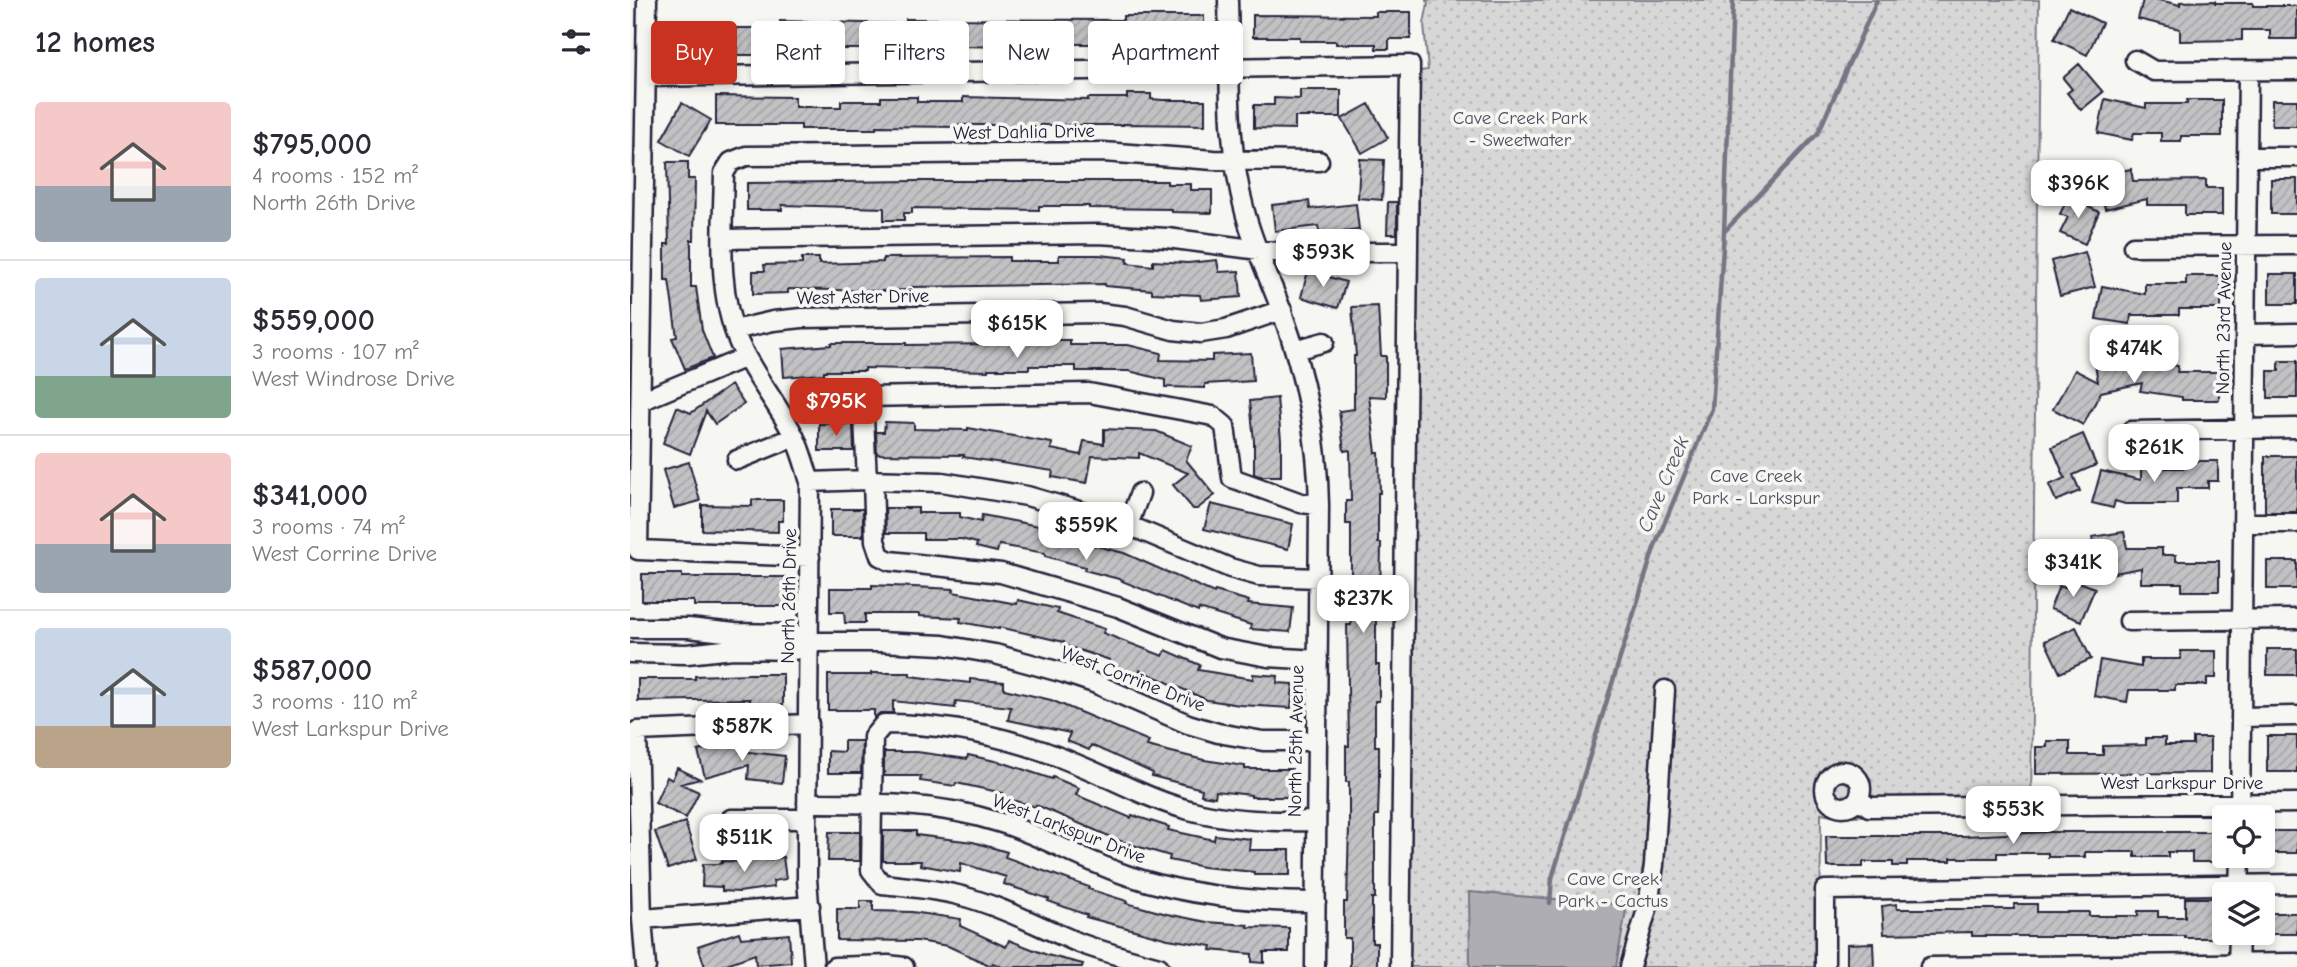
<!DOCTYPE html>
<html lang="en">
<head>
<meta charset="utf-8">
<style>
	body { margin:0; font-family:"Comic Neue",sans-serif; background:#f7f7f7; color:#2b2b33; height:100vh; display:flex; flex-direction:column; font-size:26px; white-space:nowrap }
	* { box-sizing:border-box; margin:0 }
	p { font-size:23px; color:#7c7c81 }
	.icon { flex:none; width:38px; height:38px; fill:none; stroke:currentColor; stroke-width:2; stroke-linecap:round; stroke-linejoin:round }
	.map { position:relative; flex:1; overflow:hidden }
	.details { display:flex; flex-direction:column; background:#fff; width:630px }
	.details>* { flex:none }
	.guide { position:absolute; left:21px; top:21px; width:665px; height:63px; display:flex; gap:14px }
	.buttons { position:absolute; left:1582px; top:805px; display:grid; gap:14px }
	.buttons a { display:grid; place-items:center; width:63px; height:63px; border-radius:7px; background:#fff; box-shadow:0 4px 10px #0003; font-size:35px }
	.price { position:absolute; translate:-50% -60px; padding:0 16px; border-radius:14px; background:#fff; color:#222; font-size:23px; line-height:46px; filter:drop-shadow(0 2px 4px #0008) }
	.price::after { content:''; position:absolute; left:50%; top:42px; width:21px; height:16px; margin-left:-10px; background:inherit; clip-path:polygon(0 0,100% 0,50% 100%) }
	.price.on { background:#c8321e; color:#fff }
	ul { padding:0; list-style:none }
	li { display:flex; align-items:center; gap:21px; height:175px; padding:0 35px }
	li+li { border-top:2px solid #e1e1e2 }
	li span { display:grid; place-items:center; flex:none; width:196px; height:140px; border-radius:7px; color:#555 }
	li>.icon { margin-inline-start:auto }
	span .icon { width:84px; height:84px; fill:#fffc; stroke-width:1 }
	li b { font-size:30px }
	h2 { display:flex; justify-content:space-between; align-items:center; height:84px; padding:0 35px; font-size:30px }
	.chip { padding:0 24px; border-radius:7px; background:#fff; box-shadow:0 4px 10px #0003; font-size:24px; line-height:63px }
	.chip.on { background:#c8321e; color:#fff }
	main { display:flex; flex:1; min-height:0 }
	.map>svg:first-child { display:block }
	.park { fill:url(#park-dots); stroke:#7c7c89; stroke-width:2 }
	.water { fill:#adadb3; stroke:#757583; stroke-width:2 }
	.lines { fill:none; stroke-linecap:round; stroke-linejoin:round }
	.stream { stroke:#757583; stroke-width:4.5 }
	.building { fill:url(#building-hatch); stroke:#22223b; stroke-width:2 }
	.minor-casing { stroke:#22223b; stroke-width:23 }
	.minor { stroke:#f6f6f2; stroke-width:18 }
	.labels { text-anchor:middle; dominant-baseline:central; stroke-width:7; stroke-linejoin:round; paint-order:stroke }
	.park-label { font-size:19px; fill:#4f4f62; stroke:#f6f6f2 }
	.street-label { font-size:19px; fill:#22223b; stroke:#f6f6f2 }
	.water-label { font-size:21px; font-style:italic; fill:#535365; stroke:#f6f6f2 }
</style>
</head>
<body>
<main>
<section class="details">
<h2>12 homes<svg class="icon" aria-label="filters" viewBox="0 0 24 24"><path d="M4 7h16M4 17h16"/><circle cx="9" cy="7" r="2"/><circle cx="15" cy="17" r="2"/></svg></h2>
<ul>
<li><span style="background:linear-gradient(#f6c9c9 60%,#9aa5b1 0)"><svg class="icon" aria-label="home" viewBox="0 0 24 24"><path d="M3 11l9-7 9 7M6 9v11h12V9"/></svg></span><div><b>$795,000</b><p>4 rooms · 152 m²</p><p>North 26th Drive</p></div></li>
<li><span style="background:linear-gradient(#c9d6e8 70%,#7fa58c 0)"><svg class="icon" aria-label="home" viewBox="0 0 24 24"><path d="M3 11l9-7 9 7M6 9v11h12V9"/></svg></span><div><b>$559,000</b><p>3 rooms · 107 m²</p><p>West Windrose Drive</p></div></li>
<li><span style="background:linear-gradient(#f6c9c9 65%,#9aa5b1 0)"><svg class="icon" aria-label="home" viewBox="0 0 24 24"><path d="M3 11l9-7 9 7M6 9v11h12V9"/></svg></span><div><b>$341,000</b><p>3 rooms · 74 m²</p><p>West Corrine Drive</p></div></li>
<li><span style="background:linear-gradient(#c9d6e8 70%,#b9a48a 0)"><svg class="icon" aria-label="home" viewBox="0 0 24 24"><path d="M3 11l9-7 9 7M6 9v11h12V9"/></svg></span><div><b>$587,000</b><p>3 rooms · 110 m²</p><p>West Larkspur Drive</p></div></li>
</ul>
</section>
<div class="map">
<svg width="1667" height="967" viewBox="0 0 1667 967">
	<defs>
		<pattern id="park-dots" width="8" height="8" patternUnits="userSpaceOnUse" patternTransform="scale(1.75)"><rect width="8" height="8" fill="#d7d7d7"/><path d="M2 2h.1M6 6h.1" fill="none" stroke="#b8b8b9" stroke-width="1.8" stroke-linecap="round"/></pattern>
		<pattern id="building-hatch" width="6" height="6" patternUnits="userSpaceOnUse" patternTransform="scale(1.75)"><rect width="6" height="6" fill="#c2c2c4"/><path d="M-1 1l2-2M0 6l6-6M5 7l2-2" fill="none" stroke="#a6a6a9"/></pattern>
	</defs>
	<rect width="100%" height="100%" fill="#f6f6f2"/>
	<filter id="ink" filterUnits="userSpaceOnUse"><feTurbulence type="fractalNoise" baseFrequency=".0143" numOctaves="2"/><feDisplacementMap in="SourceGraphic" scale="14" xChannelSelector="R" yChannelSelector="G"/><feConvolveMatrix kernelMatrix="1 2 1 2 8 2 1 2 1" color-interpolation-filters="sRGB"/></filter>
	<g filter="url(#ink)">
		<path class="park" d="M796,0H1409L1401,814L1208,816L1191,813L1190,967H775L783,72L798,70L794,24L798,3Z"/>
		<path class="water" d="M839,892L997,905L986,967H840Z"/>
		<g class="lines">
			<path class="stream" d="M1094,232L1188,133L1247,0
				M920,903L922,878L1024,548L1082,409L1094,232L1103,0"/>
		</g>
		<path class="building" d="M1513,0H1529L1550,5V2L1585,1V3H1623V6H1667V39H1640V30H1612V40L1550,41V29L1508,19Z
			M1439,7L1472,23L1457,55L1424,39Z
			M746,12H781V39H759V49H746V44H706V41H670V37H623V15L746,16Z
			M493,16H574V43L488,42V44H443V48L271,45V55H249V49H191V47H144V55H108V48H62V57H28V30H68V25H103V28H150V21L276,24V19L493,20Z
			M1449,64L1473,92L1451,110L1437,93L1442,89L1433,78Z
			M670,90H711V117H665V129L624,128V105H644V98L670,99Z
			M497,94H521V99L533,100H575V125L493,124V125H410V128H375V125H328V127L246,126V129H171V125H86V96L165,97V107H211V101H251V97H287V102H333V97L458,100V98H497Z
			M1475,99L1516,108V104H1557V100H1592V136H1551V141H1531V133H1504L1502,140L1468,133Z
			M1642,100H1667V126H1642Z
			M52,103L81,120L59,156L31,140Z
			M739,104L758,138L732,153L712,119Z
			M730,159L754,160L752,200L728,198Z
			M37,162H58V179H65L64,240H61V287H66L72,330L83,358L55,369L42,338L47,337L39,280H35V244H39Z
			M1501,169L1503,181L1576,180V188H1592V215H1555V205H1517V199L1475,209L1467,176Z
			M1641,179H1667V214H1641Z
			M287,181H537V184H561V190H582V213L542,212V209L459,208V206H409V210L282,208V213H274V220H254V208L152,205V210H117V183Z
			M1438,197L1469,212L1455,244L1430,233L1438,217L1430,214Z
			M679,201L680,209L726,204L729,230L690,235L688,226L645,231L642,205Z
			M758,202H767V234H757Z
			M1455,252L1465,287L1430,296L1421,261Z
			M429,255H469L498,258L497,263L523,266V261L558,263L587,260L589,272L609,271L611,297L571,300L570,295L522,293V290L475,286V284L282,287V290L249,291L158,289V293L123,294V271H135L134,265L172,264V258H189V264L253,262V258L379,257V261H429Z
			M678,271L716,282L708,308L671,297Z
			M1639,274H1667V304H1639Z
			M1556,276H1591V309H1549V315H1501L1500,324L1466,319L1472,286L1515,294V284H1556Z
			M748,306L751,356H756V397L739,396L746,453H749L750,493H748V543H751L750,605H746V665H749V701H745V746H749V782L748,815H745V898H742V943H747V967H720V938H714V902H717L719,824V782H716V746H719L717,625H721V524H716V501H721L720,450L714,451L709,411L724,409V356H726L722,307Z
			M364,340H440V345H498L531,353L530,360L582,361V355L621,353L623,381L575,384V388L535,387V380L499,371H446V366H399V369H358V371L235,368V371H194V374L154,377L152,349L201,345V343H276V345L364,344Z
			M1502,356V359L1548,366L1547,372H1589V400H1552V397L1510,391L1512,383L1471,392L1453,425L1423,409L1445,370L1468,382L1465,364Z
			M1649,361H1667V398H1638V371H1649Z
			M101,385L114,404L85,424L76,411L60,454L33,443L47,407L61,413Z
			M647,398L651,440V476H629L624,474V441L620,401Z
			M255,422L284,423V429L338,430V428L422,443L421,449L451,455L454,441L474,444V429L526,431L562,446L556,460L585,495L567,509H563L543,485L558,473L509,453V458L462,456L457,483L422,477L423,471L333,457L334,455L247,454L246,432H254Z
			M189,424H223L224,451H189Z
			M1453,434L1466,465L1443,475L1450,491L1426,501L1419,485L1435,478L1422,447Z
			M1635,456H1667V512H1635Z
			M1555,461H1588V481H1578V488H1547V504H1495L1485,501L1483,508L1462,503L1471,471L1511,480V468H1555Z
			M59,462L70,501L44,508L33,470Z
			M122,500H153V521H148V532L72,530V505L122,506Z
			M581,504L663,524L658,549L574,529Z
			M255,508H288V513H330V517L351,522L352,515L414,527L456,539L455,543L494,553L584,593L585,591L619,601L618,604L663,608L660,632L620,629L621,625L569,609L568,612L492,581L493,580L454,570L455,567L415,556V553L369,545L367,552L346,547L347,543L331,539H293V533H256Z
			M201,509H233V536H201Z
			M1494,532L1497,548H1532V555H1546V561H1589V591H1552V583H1511V568L1469,576L1462,537Z
			M1637,561H1667V589H1637Z
			M12,574H52V577H158V606H64V601H12Z
			M1439,578L1465,588L1451,621L1420,609L1429,586L1435,588Z
			M242,585L324,589L323,592L387,604L388,600L428,609L427,613L475,629L473,633L533,656L536,650L570,665L568,670L623,679V674L648,676L647,683L663,684L661,708L610,705L577,700L510,670L508,675L479,664L480,660L433,645L434,642L369,627V629L330,622L331,618L289,616V614H235V623H215L214,612H200V588H242Z
			M1446,627L1461,659L1430,673L1415,641Z
			M1637,649H1667V675H1637Z
			M1551,651H1586V678H1577V685H1545V690H1499L1497,702L1464,696L1470,660L1511,667V659H1551Z
			M241,673H280V676L340,683V679L374,682V689L421,700L519,741L517,746L574,760L615,766V769H662L661,797H621V795L586,791L585,797L571,795L572,789L522,776L523,773L461,745L459,750L437,741L440,733L378,720L381,707L326,701L325,708L263,701V713H250L244,718V710H198V675H241Z
			M120,674H153V705H120V699L8,701V679H65V676Z
			M1637,736H1667V772H1637Z
			M1516,738H1535V745H1563V738H1580V773L1406,774V747H1417V741H1440V755H1473V746L1516,745Z
			M107,741L110,751L155,756L152,783L118,779L119,765L75,777L68,751Z
			M214,741H232L231,773H198V751L214,752Z
			M254,752H287L337,759L338,755L374,763L422,779L423,777L449,788L446,795L501,818L502,815L539,827L538,830L584,840L585,835L620,839L619,850H660V875H624V872L573,867L539,860L540,856L493,842L406,805V807L372,797L373,793L326,783L325,786L290,781L291,776H254Z
			M47,768L70,779L51,784L69,792L56,818L25,803L37,777L42,780Z
			M55,822L67,859L38,869L25,832Z
			M253,831H286V835L343,842L377,852L375,857L459,887L458,889L497,901L496,903L537,914L577,922L618,925V927L659,928V952H634V963L622,962V954L581,950L582,946L538,939L456,917L457,915L418,901L419,899L374,884L376,877L331,863L330,872L290,865L291,861H253Z
			M1635,831H1667V853H1635Z
			M199,832H230V861H198Z
			M1418,832H1584V862H1562V852H1538V857H1505V852H1455V857H1418V853H1367V858H1321V861H1277V866H1263V862H1233V867H1197L1196,836H1333Z
			M136,855L137,860L153,857L156,879L143,881L144,887L109,892L92,891V887L72,886L73,864H88L92,863V861L117,862L116,857Z
			M1555,898H1584V938H1555V936H1342V932L1254,934L1252,906L1266,904L1267,909H1384V904H1407V912H1459V916H1508V911H1528V917H1555Z
			M230,901H243V911L282,912L331,919L330,926L376,947L379,940L417,955L453,964L452,967H372L363,963L361,966L318,946L288,941L207,940V909H230Z
			M1635,913H1667V934H1635Z
			M109,932L111,938L159,934L161,962L126,965L125,954L88,967H75L68,946Z
			M1243,943L1244,967H1217V944Z"/>
		<g class="lines">
			<g class="minor-casing">
				<path id="minor" d="M17,0L8,550L180,557
					M598,0C600,71 596,143 615,212C624,247 640,279 652,312C675,375 688,438 689,505L685,967
					M1505,60L1524,71L1667,70
					M16,77L780,65L770,967
					M1617,157H1667
					M93,239L468,234L537,238L645,252H777
					M1503,246L1667,245
					M104,330L143,321L172,318L469,313L495,316L543,330L571,333L596,329L652,310
					M1615,334L1667,333
					M665,350L694,342
					M11,401L116,357
					M1501,431L1667,428
					M107,460L164,437
					M237,480L233,397L459,393L583,416L595,426L602,478L671,503L689,505
					M243,480L245,541L250,556L260,561L371,573L488,607L590,648L638,657L688,660
					M180,482L237,480L312,482L397,496L498,525L600,568L629,576L688,578
					M1613,523H1667
					M498,525L510,493
					M1499,621L1667,619
					M0,628H58L105,633L164,634L179,642
					M0,653L57,654L103,649L164,650L179,642H249L313,645L365,654L434,673L464,683L558,724L588,733L633,741H687
					M1611,717L1667,716
					M1195 789a18 18 0 1 1 36 0a18 18 0 1 1-36 0Z
					M1229,799L1239,807L1667,803
					M177,803C242,803 305,802 368,822C412,835 452,860 496,875C558,896 621,902 686,902
					M1610,817L1618,71
					M101,819H177
					M1609,894L1610,856
					M12,919L180,906
					M16,967L12,919L7,731L179,724
					M184,967L177,879V828L180,482C175,466 171,450 164,436C148,404 124,376 109,343C86,290 93,229 94,173L101,162L116,156L473,152L584,160L689,161
					M204,967L258,965L274,967
					M529,967C503,960 477,953 452,944C412,928 373,907 332,896C306,889 279,887 252,884L241,870L243,737L254,724C322,724 389,739 451,766C487,781 521,800 559,810C599,821 645,822 686,821
					M1000,967L1018,906L1024,865L1035,690
					M1195,967V890L1667,884
					M1300,967L1667,963
					M1608,967L1609,933"/>
			</g>
			<use href="#minor" class="minor"/>
		</g>
	</g>
	<g class="labels">
		<g class="park-label">
			<text x="890" y="118">Cave Creek Park<tspan x="890" dy="22">- Sweetwater</tspan></text>
			<text x="1126" y="476">Cave Creek<tspan x="1126" dy="22">Park - Larkspur</tspan></text>
			<text x="983" y="879">Cave Creek<tspan x="983" dy="22">Park - Cactus</tspan></text>
		</g>
		<g class="street-label">
			<text transform="translate(394 132) rotate(-1)">West Dahlia Drive</text>
			<text transform="translate(233 297) rotate(-1)">West Aster Drive</text>
			<text transform="translate(1594 318) rotate(-89)">North 23rd Avenue</text>
			<text transform="translate(159 596) rotate(-89)">North 26th Drive</text>
			<text transform="translate(503 679) rotate(21)">West Corrine Drive</text>
			<text transform="translate(666 741) rotate(-89)">North 25th Avenue</text>
			<text x="1552" y="783">West Larkspur Drive</text>
			<text transform="translate(439 829) rotate(21)">West Larkspur Drive</text>
		</g>
		<g class="water-label">
			<text transform="translate(1033 484) rotate(-67)">Cave Creek</text>
		</g>
	</g>
</svg>
<div class="buttons">
<a><svg class="icon" aria-label="locate" viewBox="0 0 24 24"><circle cx="12" cy="12" r="6"/><path d="M12 2v4M12 18v4M2 12h4M18 12h4"/></svg></a>
<a><svg class="icon" aria-label="layers" viewBox="0 0 24 24"><path d="M12 4l9 5-9 5-9-5zM3 14l9 5 9-5"/></svg></a>
</div>
<b class="price" style="left:1448px;top:220px">$396K</b>
<b class="price" style="left:693px;top:289px">$593K</b>
<b class="price" style="left:387px;top:360px">$615K</b>
<b class="price" style="left:1504px;top:385px">$474K</b>
<b class="price on" style="left:206px;top:438px">$795K</b>
<b class="price" style="left:1524px;top:484px">$261K</b>
<b class="price" style="left:456px;top:562px">$559K</b>
<b class="price" style="left:1443px;top:599px">$341K</b>
<b class="price" style="left:733px;top:635px">$237K</b>
<b class="price" style="left:112px;top:763px">$587K</b>
<b class="price" style="left:1383px;top:846px">$553K</b>
<b class="price" style="left:114px;top:874px">$511K</b>
<div class="guide">
<a class="chip on">Buy</a>
<a class="chip">Rent</a>
<a class="chip">Filters</a>
<a class="chip">New</a>
<a class="chip">Apartment</a>
</div>
</div>
</main>
</body>
</html>
